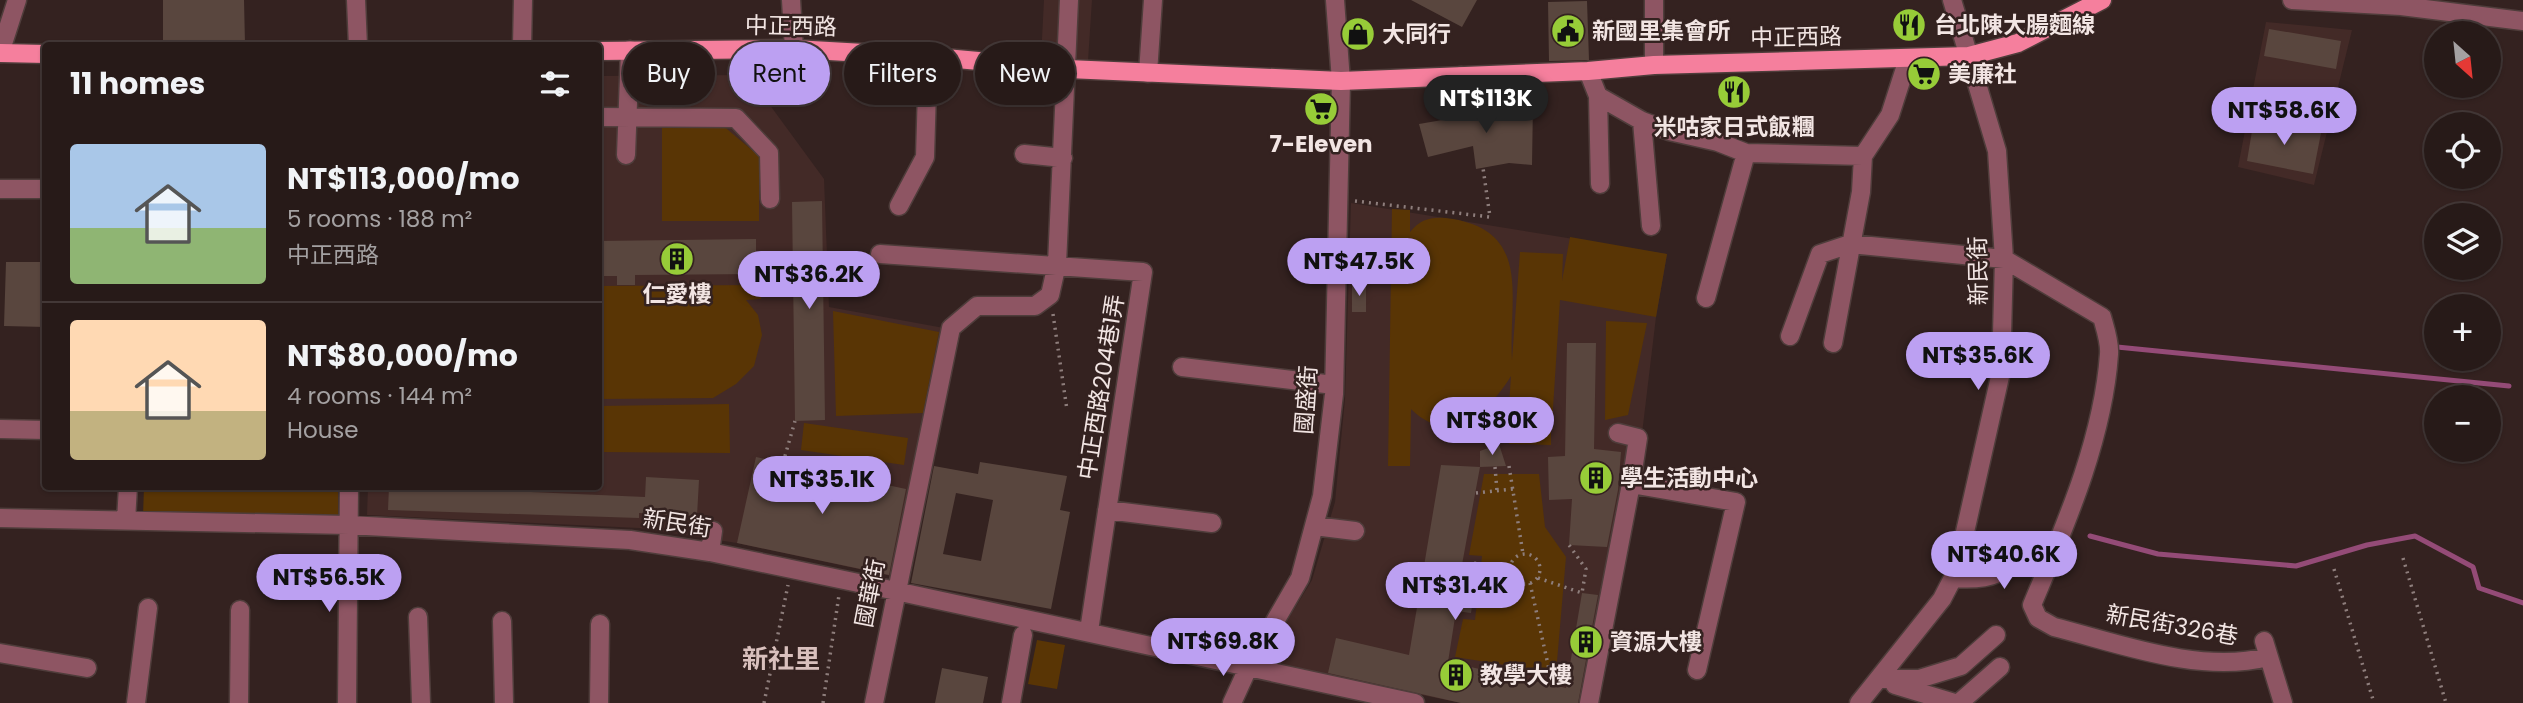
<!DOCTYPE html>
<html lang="en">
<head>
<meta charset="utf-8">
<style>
	body { margin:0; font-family:Poppins,"Noto Sans TC",sans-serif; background:#332725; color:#f1f3f6; height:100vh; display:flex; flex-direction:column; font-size:26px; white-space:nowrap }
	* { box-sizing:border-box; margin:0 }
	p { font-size:23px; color:#a4a1a2 }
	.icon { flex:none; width:38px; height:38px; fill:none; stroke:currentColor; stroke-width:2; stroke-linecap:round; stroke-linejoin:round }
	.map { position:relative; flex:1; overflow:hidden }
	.panel { position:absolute; left:42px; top:42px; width:560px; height:448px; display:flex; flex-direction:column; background:#271a18; border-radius:7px; box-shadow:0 2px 5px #0004,0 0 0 2px #433837 }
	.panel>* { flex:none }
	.hud { position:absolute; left:623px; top:42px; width:665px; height:63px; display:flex; gap:14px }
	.needle { width:46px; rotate:153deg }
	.controls { position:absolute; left:2424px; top:21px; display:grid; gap:14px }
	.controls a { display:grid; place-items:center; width:77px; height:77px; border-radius:50%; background:#271a18; box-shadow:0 2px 5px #0004,0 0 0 2px #433837; font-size:35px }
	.price { position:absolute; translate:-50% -60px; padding:0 16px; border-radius:24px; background:#bca0f2; color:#111; font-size:23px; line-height:46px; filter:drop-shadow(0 2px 4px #0008) }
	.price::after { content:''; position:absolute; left:50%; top:42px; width:21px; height:16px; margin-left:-10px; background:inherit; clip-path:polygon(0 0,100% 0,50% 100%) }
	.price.on { background:#222; color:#fff }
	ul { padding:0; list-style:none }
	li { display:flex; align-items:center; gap:21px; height:175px; padding:0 28px }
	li+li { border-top:2px solid #433837 }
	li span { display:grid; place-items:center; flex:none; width:196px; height:140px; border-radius:7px; color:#555 }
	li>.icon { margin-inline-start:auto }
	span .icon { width:84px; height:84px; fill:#fffc; stroke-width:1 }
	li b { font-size:30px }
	h2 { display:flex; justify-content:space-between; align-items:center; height:84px; padding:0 28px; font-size:30px }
	.pill { padding:0 24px; border-radius:32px; background:#271a18; box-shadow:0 2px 5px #0004,0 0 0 2px #433837; font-size:24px; line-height:63px }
	.pill.on { background:#bca0f2; color:#111 }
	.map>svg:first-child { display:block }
	.built { fill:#432a27 }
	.green { fill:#593505 }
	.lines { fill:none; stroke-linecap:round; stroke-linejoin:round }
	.stream { stroke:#944b77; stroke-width:5 }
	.building { fill:#59463e; fill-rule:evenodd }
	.minor-casing { stroke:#4f3d3b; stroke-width:21 }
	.major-casing { stroke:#4f3d3b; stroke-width:21 }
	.path { stroke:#8e7e7c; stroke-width:3.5; stroke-dasharray:2 5; stroke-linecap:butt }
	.minor { stroke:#8e5563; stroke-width:18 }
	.major { stroke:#f57f9d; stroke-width:18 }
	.labels { text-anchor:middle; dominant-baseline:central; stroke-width:5; stroke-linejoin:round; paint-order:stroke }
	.poi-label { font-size:23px; font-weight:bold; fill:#f2e5e3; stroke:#342220; text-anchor:start }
	.street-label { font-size:23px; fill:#f2e5e3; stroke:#342220 }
	.quarter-label { font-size:26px; font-weight:bold; fill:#d9c0bd; stroke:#342220 }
</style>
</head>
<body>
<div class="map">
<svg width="2523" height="703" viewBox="0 0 2523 703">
	<rect width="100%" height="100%" fill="#342220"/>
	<path class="built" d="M1044,0H1092L1088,61L1041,58Z
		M2266,22L2352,30L2314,185L2238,167Z
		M748,75L824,179L829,307L944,328L896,577L737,543L639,528L367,515L368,487L598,486L599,76Z
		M1351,203L1667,254L1656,317L1638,467L1588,703H1461L1262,662L1312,580L1335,502L1345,399Z"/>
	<path class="green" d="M662,123L721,124L759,156V221H662Z
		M1392,209L1410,210V232C1422,217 1435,216 1453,219C1533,233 1508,300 1512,360L1520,252L1563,254L1562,281L1570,237L1667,254L1656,317L1560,300L1552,423L1508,420L1511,376C1489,412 1450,448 1411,409L1410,466H1388Z
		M761,285V299L746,300L758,315L762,335L754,366L736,384L713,398L599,399V286Z
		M833,311L939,332L923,413L836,416Z
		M1606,321L1647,323L1628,415L1605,420Z
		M729,404L730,453L599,452V406Z
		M804,423L908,438L904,465L801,450Z
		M1509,427L1551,428V445L1509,444Z
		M1484,474H1539L1545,527L1566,557L1556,673L1455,657L1463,619L1475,620L1482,556L1469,555Z
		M144,487H338V517L143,516Z
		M1037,640L1065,645L1057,689L1028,684Z"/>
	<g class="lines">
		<path class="stream" d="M2117,347L2509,386
			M2090,536L2158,554L2296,566L2367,545L2415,536L2473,567L2479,588L2523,603"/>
	</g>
	<path class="building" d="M163,0H244L245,44L163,46Z
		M1411,0H1477L1462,27Z
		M1587,1L1589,60L1549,61L1548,2Z
		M2269,29L2341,41L2336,69L2264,56Z
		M1533,103L1532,165L1509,163L1476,169L1473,146L1428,157L1419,124L1471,115L1479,104Z
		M2254,119L2321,133L2313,174L2247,161Z
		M822,201L825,420L795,421L792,202Z
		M756,239V274L635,275V285H617V276H598V241Z
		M6,262H46V327L4,326Z
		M1352,284H1366V312H1352Z
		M1567,343H1596L1594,449L1621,452L1618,490L1607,547L1569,545L1572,499L1549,500L1548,457L1565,456Z
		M1499,444L1506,466L1480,467V451Z
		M756,457L906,489L889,575L737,543Z
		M980,462L1067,476L1060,510L1070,512L1051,609L911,583L934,466L978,474ZM956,493L993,500L981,561L943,554Z
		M1441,465L1480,467L1461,570L1477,573L1471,613L1456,611L1448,662L1566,688L1582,593L1598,595L1578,703H1461L1328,673L1336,638L1409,655Z
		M646,477L699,480L697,516L639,513V518L388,510L389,486L645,497Z
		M942,668L988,677L983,703H935Z"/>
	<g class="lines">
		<g class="minor-casing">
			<path id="minor" d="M356,0L358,46
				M791,0L794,49
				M1654,0V65
				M2292,0L2401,6L2523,21
				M522,46L523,0
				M0,53L17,0
				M1588,71L1598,96L1642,121L1669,131L1718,142L1746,153L1863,156
				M1148,73L1153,0
				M1461,76L1468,104
				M1598,96L1600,184
				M598,117L736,118L769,153L770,199
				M1642,121L1651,226
				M1024,154L1063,158
				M626,155L630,50
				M0,189H46
				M899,206L925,157L928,57
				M880,254L1143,272L1089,631
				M1706,298L1746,153
				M1790,336L1820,254L1850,244L2004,259L2102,317C2105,328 2110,342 2109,354C2103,440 2065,526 2032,605L2038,618L2054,627C2121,644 2199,674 2268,657
				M1833,343L1861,192L1863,156L1890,115L1908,59
				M1182,367L1334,385
				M0,429L46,430
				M1618,433L1638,438L1631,484
				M1107,510L1212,523
				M0,518L348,525L630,540L710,552L868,585L1415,703
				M126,521L128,486
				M1314,526L1355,531
				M710,552L713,531
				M1953,578C1992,581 2004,575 2028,544
				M418,617L421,703
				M502,621L504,703
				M2264,641L2283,703
				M0,653L87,668
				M1879,679H1919L1961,666L1996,635
				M1895,685L1955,703
				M136,703L148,608
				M239,703L240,610
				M347,703L349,486
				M599,703L600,624
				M874,703L951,328L977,306H1035L1050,295L1057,264L1069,0
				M1011,703L1023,635
				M1232,703L1248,668L1300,578L1322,496L1334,394L1341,81L1335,0
				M1589,703L1631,484L1736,502L1697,670
				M1859,703L1942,599L1956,572L2001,372L2004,259L1997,151L1952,0
				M1959,703L2000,667"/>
		</g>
		<g class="major-casing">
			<path id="major" d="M598,51L794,49L934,57L1068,69L1341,81L1588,71L1654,65L1969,56L2018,43L2102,0
				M0,53L46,54"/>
		</g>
		<path class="path" d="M1355,201L1490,217L1483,168
			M1353,270L1382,271
			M1053,314L1067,410
			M783,463L795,421
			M1509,466L1523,554
			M1495,467L1497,491
			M1476,493L1513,489
			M1510 569a15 15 0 1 1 30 0a15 15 0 1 1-30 0Z
			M2403,558L2446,703
			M1474,563L1510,573
			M2334,569L2374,703
			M1538,578L1582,593L1586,569L1569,545
			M1530,583L1549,669
			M764,703L788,585
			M823,703L839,595"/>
		<use href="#minor" class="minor"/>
		<use href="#major" class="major"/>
	</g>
	<defs>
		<g id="restaurant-disc" transform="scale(1.75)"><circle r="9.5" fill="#97cc38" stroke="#342220"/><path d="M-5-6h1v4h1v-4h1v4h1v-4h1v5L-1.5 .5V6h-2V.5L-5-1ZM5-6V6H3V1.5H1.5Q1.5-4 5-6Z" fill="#111"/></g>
		<g id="civic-disc" transform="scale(1.75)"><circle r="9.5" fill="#97cc38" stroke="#342220"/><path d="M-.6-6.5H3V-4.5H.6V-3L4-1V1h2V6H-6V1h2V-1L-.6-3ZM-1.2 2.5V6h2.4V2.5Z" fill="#111"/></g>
		<g id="shop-disc" transform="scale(1.75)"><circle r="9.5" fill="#97cc38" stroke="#342220"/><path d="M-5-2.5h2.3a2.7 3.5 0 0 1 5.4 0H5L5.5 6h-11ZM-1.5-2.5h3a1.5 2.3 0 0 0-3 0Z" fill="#111"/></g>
		<g id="supermarket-disc" transform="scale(1.75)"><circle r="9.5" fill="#97cc38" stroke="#342220"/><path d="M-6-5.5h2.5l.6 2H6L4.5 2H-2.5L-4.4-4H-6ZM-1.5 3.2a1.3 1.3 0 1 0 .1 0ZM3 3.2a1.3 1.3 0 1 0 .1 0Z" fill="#111"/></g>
		<g id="building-disc" transform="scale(1.75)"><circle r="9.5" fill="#97cc38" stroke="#342220"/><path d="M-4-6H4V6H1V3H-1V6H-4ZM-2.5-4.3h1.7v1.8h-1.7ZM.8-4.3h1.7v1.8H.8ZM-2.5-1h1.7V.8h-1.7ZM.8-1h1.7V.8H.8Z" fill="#111"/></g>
	</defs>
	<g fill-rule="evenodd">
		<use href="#restaurant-disc" x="1909" y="25"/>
		<use href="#civic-disc" x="1568" y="31"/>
		<use href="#shop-disc" x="1358" y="34"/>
		<use href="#supermarket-disc" x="1924" y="74"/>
		<use href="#restaurant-disc" x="1734" y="92"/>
		<use href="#supermarket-disc" x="1321" y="109"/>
		<use href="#building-disc" x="677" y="259"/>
		<use href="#building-disc" x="1596" y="478"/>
		<use href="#building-disc" x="1586" y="642"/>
		<use href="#building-disc" x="1456" y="675"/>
	</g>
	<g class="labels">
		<g class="poi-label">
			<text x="1934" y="25">台北陳大腸麵線</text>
			<text x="1592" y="31">新國里集會所</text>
			<text x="1382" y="34">大同行</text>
			<text x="1948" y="74">美廉社</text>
			<text x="1734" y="127" text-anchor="middle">米咕家日式飯糰</text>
			<text x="1321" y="144" text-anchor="middle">7-Eleven</text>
			<text x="677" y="294" text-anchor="middle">仁愛樓</text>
			<text x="1620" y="478">學生活動中心</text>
			<text x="1610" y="642">資源大樓</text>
			<text x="1480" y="675">教學大樓</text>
		</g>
		<g class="street-label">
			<text transform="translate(791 26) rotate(1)">中正西路</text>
			<text transform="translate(1796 37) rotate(-1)">中正西路</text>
			<text transform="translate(1978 271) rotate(-91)">新民街</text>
			<text transform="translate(1101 387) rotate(-81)">中正西路204巷1弄</text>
			<text transform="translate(1306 400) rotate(-86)">國盛街</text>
			<text transform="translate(677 523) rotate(9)">新民街</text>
			<text transform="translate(870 593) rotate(-79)">國華街</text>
			<text transform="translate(2172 625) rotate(10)">新民街326巷</text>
		</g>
		<g class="quarter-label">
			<text x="781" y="659">新社里</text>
		</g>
	</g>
</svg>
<div class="controls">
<a><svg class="needle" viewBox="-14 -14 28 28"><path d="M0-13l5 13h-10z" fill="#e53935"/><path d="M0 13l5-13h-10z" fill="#a4a1a2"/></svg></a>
<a><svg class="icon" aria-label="locate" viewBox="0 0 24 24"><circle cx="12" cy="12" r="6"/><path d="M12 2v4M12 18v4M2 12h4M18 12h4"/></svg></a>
<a><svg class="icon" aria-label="layers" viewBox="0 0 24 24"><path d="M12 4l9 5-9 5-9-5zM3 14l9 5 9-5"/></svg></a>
<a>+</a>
<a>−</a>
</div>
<b class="price on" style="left:1486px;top:135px">NT$113K</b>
<b class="price" style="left:2284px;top:147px">NT$58.6K</b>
<b class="price" style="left:1359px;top:298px">NT$47.5K</b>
<b class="price" style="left:809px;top:311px">NT$36.2K</b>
<b class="price" style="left:1978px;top:392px">NT$35.6K</b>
<b class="price" style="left:1492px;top:457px">NT$80K</b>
<b class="price" style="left:822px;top:516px">NT$35.1K</b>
<b class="price" style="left:2004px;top:591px">NT$40.6K</b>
<b class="price" style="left:329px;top:614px">NT$56.5K</b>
<b class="price" style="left:1455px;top:622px">NT$31.4K</b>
<b class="price" style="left:1223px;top:678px">NT$69.8K</b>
<div class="hud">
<a class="pill">Buy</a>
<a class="pill on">Rent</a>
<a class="pill">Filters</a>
<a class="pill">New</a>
</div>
<section class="panel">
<h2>11 homes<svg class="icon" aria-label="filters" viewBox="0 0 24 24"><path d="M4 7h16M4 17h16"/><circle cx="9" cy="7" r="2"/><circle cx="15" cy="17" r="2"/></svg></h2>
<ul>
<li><span style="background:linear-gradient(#a9c7e8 60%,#8fb573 0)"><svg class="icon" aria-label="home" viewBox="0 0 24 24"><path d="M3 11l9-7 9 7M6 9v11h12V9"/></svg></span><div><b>NT$113,000/mo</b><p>5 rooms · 188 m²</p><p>中正西路</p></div></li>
<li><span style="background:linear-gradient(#ffd9b3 65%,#c2b280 0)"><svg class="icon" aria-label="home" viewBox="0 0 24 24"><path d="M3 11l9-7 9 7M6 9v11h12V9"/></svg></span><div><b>NT$80,000/mo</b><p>4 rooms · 144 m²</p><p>House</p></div></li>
</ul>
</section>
</div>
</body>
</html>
